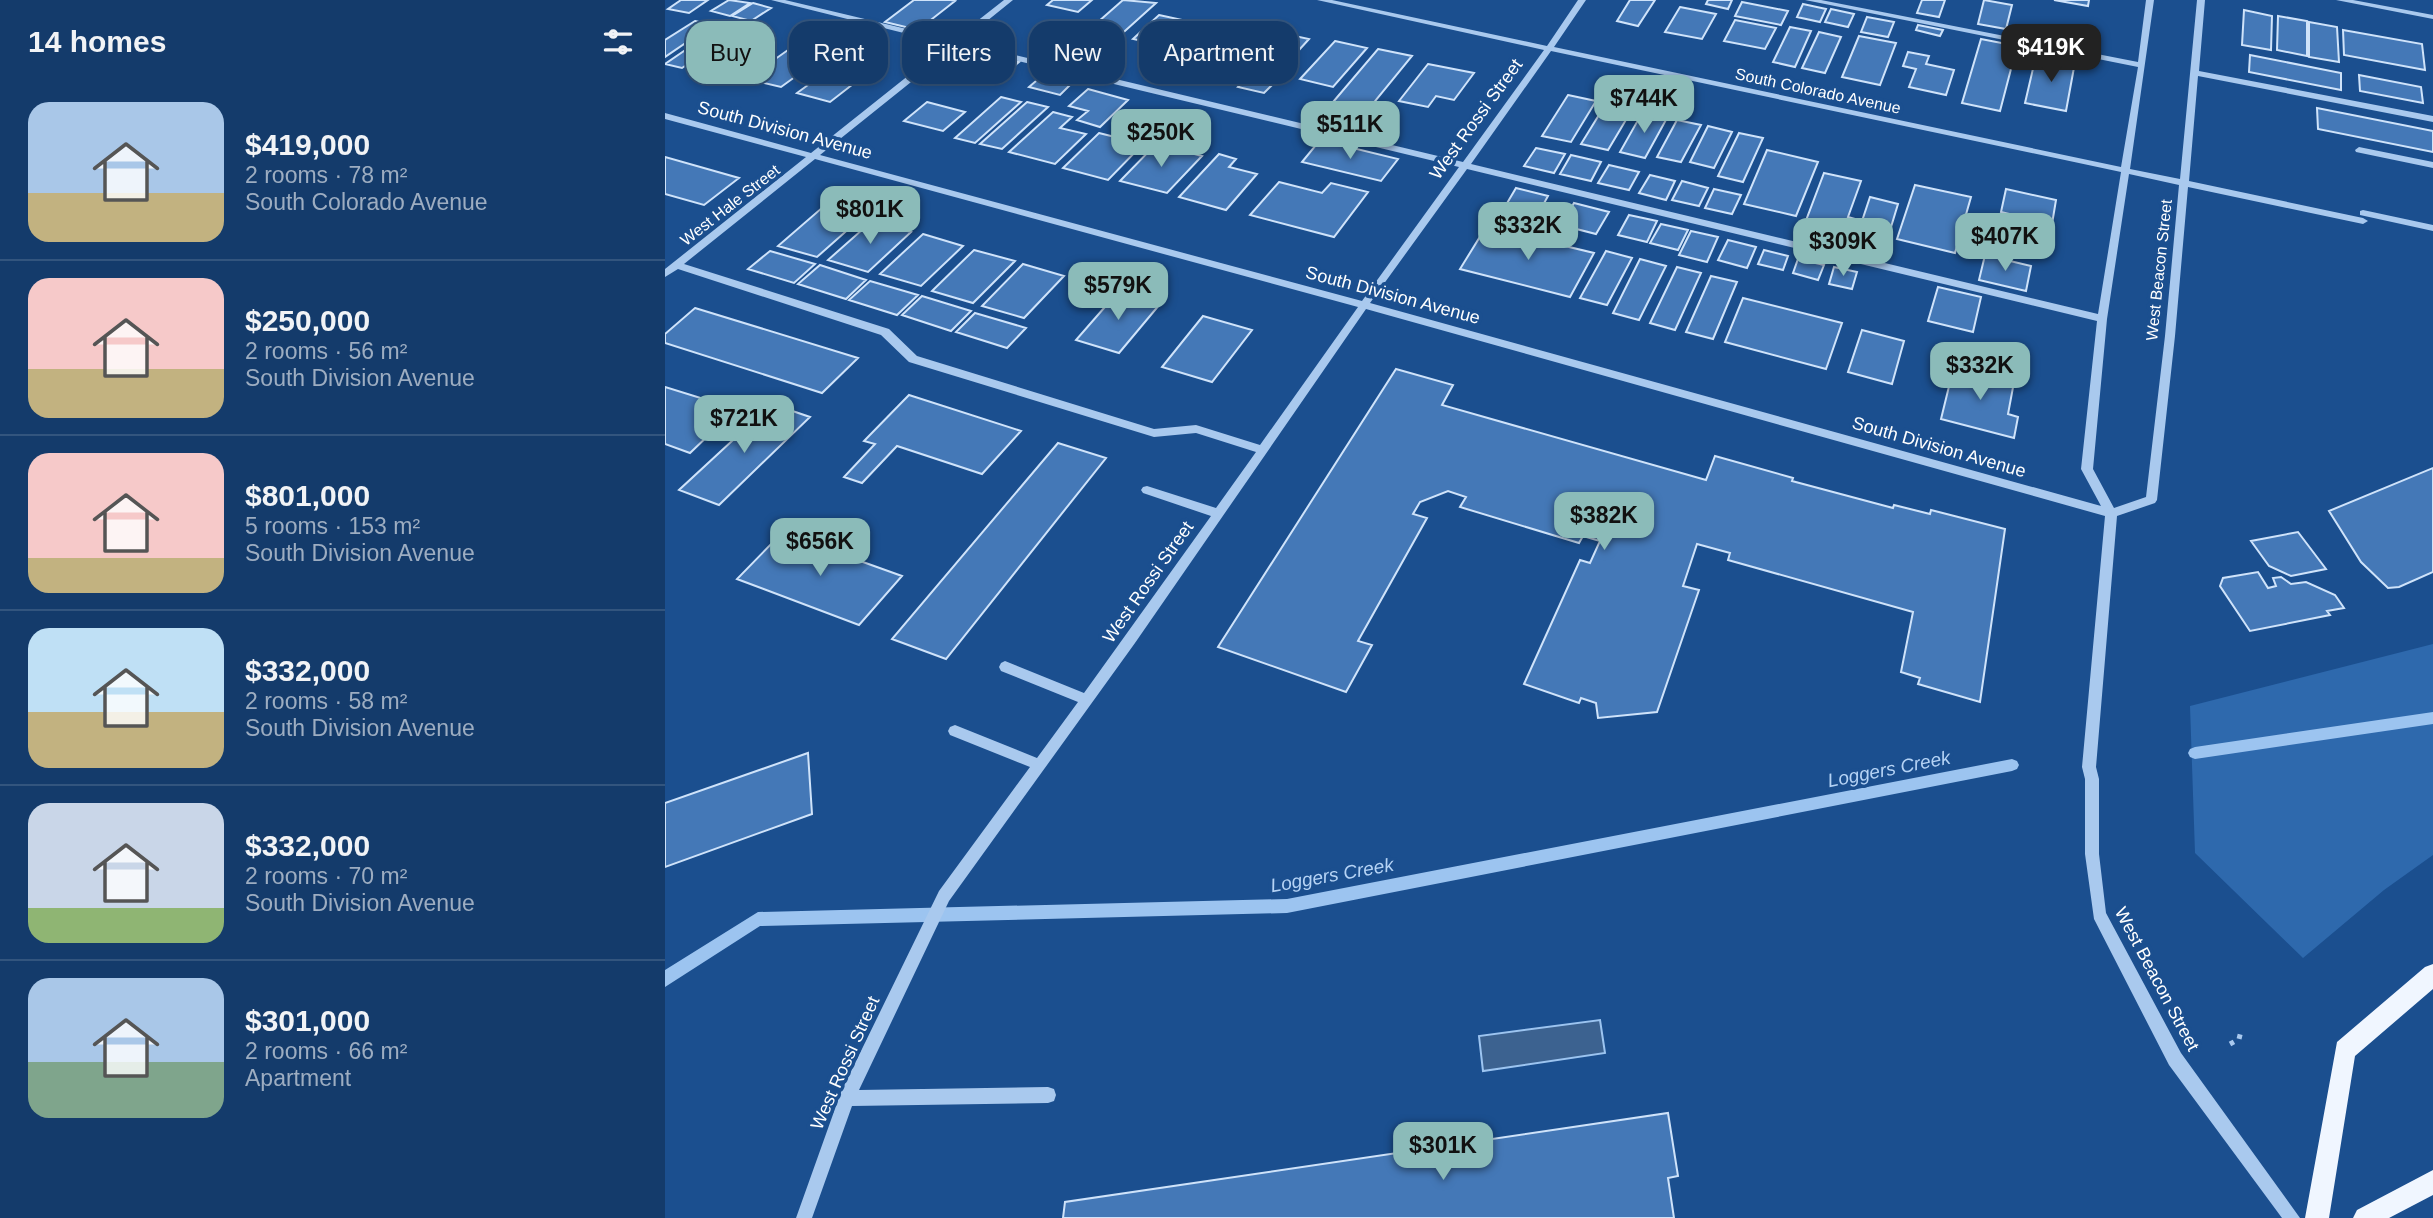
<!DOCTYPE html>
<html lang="en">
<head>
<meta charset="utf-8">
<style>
	body { margin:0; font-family:Arial,sans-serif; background:#214673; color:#f1f3f6; height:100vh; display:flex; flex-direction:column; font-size:26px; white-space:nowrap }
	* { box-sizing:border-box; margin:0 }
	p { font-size:23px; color:#9dadc1 }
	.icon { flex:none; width:38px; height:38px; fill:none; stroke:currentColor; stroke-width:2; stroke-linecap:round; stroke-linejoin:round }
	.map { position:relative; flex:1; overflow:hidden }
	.side { display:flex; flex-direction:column; background:#143b6b; width:665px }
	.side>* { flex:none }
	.guide { position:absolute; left:21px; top:21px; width:665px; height:63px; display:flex; gap:14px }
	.price { position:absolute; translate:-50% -60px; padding:0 16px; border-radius:14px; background:#8bbbb9; color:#111; font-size:23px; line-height:46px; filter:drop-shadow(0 2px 4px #0008) }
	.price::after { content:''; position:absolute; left:50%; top:42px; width:21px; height:16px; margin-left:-10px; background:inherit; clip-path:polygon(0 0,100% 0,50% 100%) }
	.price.active { background:#222; color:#fff }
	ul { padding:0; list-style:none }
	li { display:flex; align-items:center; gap:21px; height:175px; padding:0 28px }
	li+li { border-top:2px solid #33557e }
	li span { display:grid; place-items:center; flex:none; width:196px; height:140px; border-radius:21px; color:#555 }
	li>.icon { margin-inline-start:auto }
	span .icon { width:84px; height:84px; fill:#fffc; stroke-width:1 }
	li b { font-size:30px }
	h2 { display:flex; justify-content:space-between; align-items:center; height:84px; padding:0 28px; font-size:30px }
	.chip { padding:0 24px; border-radius:21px; background:#143b6b; box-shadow:0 4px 10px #0003,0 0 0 2px #33557e; font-size:24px; line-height:63px }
	.chip.active { background:#8bbbb9; color:#111 }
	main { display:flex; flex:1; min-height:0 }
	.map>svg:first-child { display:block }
	.green { fill:#2e69ad }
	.water { fill:#3c6290; stroke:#9cc4f0; stroke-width:2 }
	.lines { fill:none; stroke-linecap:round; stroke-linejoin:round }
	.stream { fill:#9cc4f0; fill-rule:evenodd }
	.building { fill:#4478b7; stroke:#cfe3fa; stroke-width:2 }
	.path { stroke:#a9c9ee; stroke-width:5; stroke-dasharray:4.5 6; stroke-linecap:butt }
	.minor { fill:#a9c9ee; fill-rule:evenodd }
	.major { fill:#f0f6ff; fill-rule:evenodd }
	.labels { text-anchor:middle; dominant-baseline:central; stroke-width:7; stroke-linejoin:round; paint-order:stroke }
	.far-street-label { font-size:16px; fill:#fff; stroke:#1b4f8f }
	.street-label { font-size:18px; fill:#fff; stroke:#1b4f8f }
	.water-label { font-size:19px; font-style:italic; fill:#b5d3f5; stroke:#1b4f8f }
</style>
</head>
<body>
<main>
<section class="side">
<h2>14 homes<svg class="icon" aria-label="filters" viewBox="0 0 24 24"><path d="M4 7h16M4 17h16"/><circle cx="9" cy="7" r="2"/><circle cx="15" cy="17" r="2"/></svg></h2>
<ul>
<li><span style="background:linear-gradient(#a9c7e8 65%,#c2b280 0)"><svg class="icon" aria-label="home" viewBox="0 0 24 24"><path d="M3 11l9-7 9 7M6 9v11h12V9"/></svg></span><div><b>$419,000</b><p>2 rooms · 78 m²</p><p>South Colorado Avenue</p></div></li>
<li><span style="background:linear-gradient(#f6c9c9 65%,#c2b280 0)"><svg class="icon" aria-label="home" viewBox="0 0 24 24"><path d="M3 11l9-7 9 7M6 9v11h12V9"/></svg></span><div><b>$250,000</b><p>2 rooms · 56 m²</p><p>South Division Avenue</p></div></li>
<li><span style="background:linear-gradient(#f6c9c9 75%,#c2b280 0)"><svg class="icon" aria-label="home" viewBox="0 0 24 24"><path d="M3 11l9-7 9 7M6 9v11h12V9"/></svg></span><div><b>$801,000</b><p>5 rooms · 153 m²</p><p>South Division Avenue</p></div></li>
<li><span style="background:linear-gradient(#bfe0f5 60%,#c2b280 0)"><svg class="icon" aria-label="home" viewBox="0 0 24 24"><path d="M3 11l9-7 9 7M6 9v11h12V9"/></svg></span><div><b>$332,000</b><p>2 rooms · 58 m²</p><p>South Division Avenue</p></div></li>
<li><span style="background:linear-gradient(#c9d6e8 75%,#8fb573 0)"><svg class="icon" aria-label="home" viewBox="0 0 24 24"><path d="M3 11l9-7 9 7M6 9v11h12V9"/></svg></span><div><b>$332,000</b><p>2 rooms · 70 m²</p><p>South Division Avenue</p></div></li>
<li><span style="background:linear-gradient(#a9c7e8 60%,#7fa58c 0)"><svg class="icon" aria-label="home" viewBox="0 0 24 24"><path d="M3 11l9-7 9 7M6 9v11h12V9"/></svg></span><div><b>$301,000</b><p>2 rooms · 66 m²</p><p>Apartment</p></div></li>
</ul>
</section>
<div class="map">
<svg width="1768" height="1218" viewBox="0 0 1768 1218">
	<rect width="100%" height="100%" fill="#1b4f8f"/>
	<path class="green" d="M1768,644V855L1719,890L1638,958L1530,853L1525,706Z"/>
	<path class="water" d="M935,1020L940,1053L818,1071L814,1036Z"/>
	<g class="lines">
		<path class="stream" d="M1768,712V724L1530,759L1525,757L1523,753L1525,749L1530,747Z
			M1347,759L1352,761L1354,765L1352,769L1347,771L622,913L95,926L0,987V970L93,912L622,899Z"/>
	</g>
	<path class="building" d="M16,0H43L24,13L3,9Z
		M64,0L85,3L65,16L46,11Z
		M249,0H286L290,1L253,30L220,22Z
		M388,0H427L413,12L382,5Z
		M458,0L491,3L430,58L400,51Z
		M965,0H990L973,26L952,21Z
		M1043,0H1067L1063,9L1041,4Z
		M1257,0H1280L1274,17L1252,13Z
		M1319,0L1347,5L1341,29L1313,24Z
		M1389,0H1424L1423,6Z
		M1077,2L1123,11L1116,25L1070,16Z
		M88,3L106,8L86,21L67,16Z
		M1138,4L1161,9L1155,22L1132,17Z
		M1015,7L1051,14L1037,39L1000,32Z
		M1166,9L1189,14L1183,27L1160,22Z
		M1579,10L1607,16L1606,50L1577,45Z
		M494,15L522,21L496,45L468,39Z
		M1613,16L1642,21V56L1612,50Z
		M1202,17L1229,22L1223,37L1196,32Z
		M1070,20L1111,28L1100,49L1059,41Z
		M30,21L47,25L0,57V40Z
		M156,21L196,30L175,45L135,35Z
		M1644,22L1672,27L1674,62L1644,57Z
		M1253,25L1278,30L1275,36L1251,30Z
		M549,26L576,32L548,60L521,53Z
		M54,27L71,31L17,68L0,64Z
		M1125,27L1146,31L1130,67L1108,62Z
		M1678,30L1757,44L1760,70L1679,55Z
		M1154,32L1176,37L1160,73L1137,68Z
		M616,33L644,39L615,71L585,64L595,54L581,51L593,39L608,42Z
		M1194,36L1231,43L1215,85L1177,77Z
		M1316,39L1352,46L1335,111L1297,103Z
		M670,41L702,48L668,87L635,79Z
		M65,46L88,52L54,76L30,70Z
		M713,49L747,56L698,116L663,108Z
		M123,50L156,58L116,87L82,79Z
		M1243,52L1264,56L1261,64L1289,70L1281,95L1244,87L1251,69L1238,66Z
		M1585,55L1676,73V90L1584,72Z
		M329,56L354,62L341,73L316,67Z
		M1391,59L1410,62L1401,111L1360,103L1370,60L1390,64Z
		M763,64L809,73L789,100L771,96L763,107L734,101Z
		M169,66L201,74L165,102L132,93Z
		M378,75L408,82L395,95L364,87Z
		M585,75L611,81L599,93L573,87Z
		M1694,75L1756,87L1758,103L1695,91Z
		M423,89L463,100L435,127L412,120L423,111L404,106Z
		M903,95L931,101L906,142L877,136Z
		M336,97L356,102L310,143L290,138Z
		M262,102L300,112L278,131L239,121Z
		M362,102L383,107L337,149L315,144Z
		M942,102L968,108L943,150L916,144Z
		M1652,108L1768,131V152L1653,129Z
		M388,112L407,117L395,128L421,134L390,164L344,152Z
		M977,113L1002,118L980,158L955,152Z
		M1012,120L1036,125L1016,162L992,157Z
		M1043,126L1067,132L1049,168L1025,162Z
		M434,133L478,144L443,180L398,168Z
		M1074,133L1098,138L1078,182L1053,176Z
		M655,140L733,159L716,181L637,162Z
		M491,144L537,156L502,193L455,181Z
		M871,148L900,154L889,173L859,166Z
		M1102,150L1153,162L1131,216L1079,204Z
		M554,154L571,159L564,167L592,174L561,210L514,197Z
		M906,155L936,162L926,181L895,174Z
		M0,157L74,178L39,205L0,194Z
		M944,165L974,172L964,190L933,183Z
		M1159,173L1196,181L1183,217L1197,221L1205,197L1233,204L1219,250L1137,231Z
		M985,175L1010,181L1001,200L974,193Z
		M1017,181L1043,188L1034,206L1007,200Z
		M614,182L657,193L666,183L703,192L669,237L585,215Z
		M1250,185L1306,197L1290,253L1232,239Z
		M851,188L883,196L871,218L838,210Z
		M1049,189L1076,195L1067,214L1040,208Z
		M1341,189L1391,200L1387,224L1336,212Z
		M909,203L944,212L931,234L896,225Z
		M158,207L196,218L152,257L113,246Z
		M964,215L992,221L982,242L953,235Z
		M207,221L246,232L203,272L163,260Z
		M996,224L1023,230L1013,250L985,243Z
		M821,227L929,253L905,297L795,269Z
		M1026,231L1053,237L1042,262L1014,255Z
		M258,234L298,246L256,286L215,274Z
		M1063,240L1091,247L1082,268L1053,260Z
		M309,250L350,261L308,303L267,291Z
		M1099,250L1123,256L1118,270L1093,264Z
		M105,251L150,264L129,283L83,269Z
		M941,251L967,258L942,305L915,298Z
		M1320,255L1366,266L1361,291L1314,280Z
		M975,259L1001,266L974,320L948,313Z
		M1133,259L1159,265L1153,280L1128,273Z
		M358,264L399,276L359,318L317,306Z
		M155,265L201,280L181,299L133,284Z
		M1012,267L1036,273L1010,330L985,323Z
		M1169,267L1192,272L1187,289L1164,284Z
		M1046,276L1072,282L1048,339L1021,332Z
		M205,281L253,295L232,315L184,300Z
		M1273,287L1316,297L1308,332L1263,321Z
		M453,292L495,304L454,353L411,340Z
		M257,296L306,311L286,331L237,315Z
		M1078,298L1177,323L1161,369L1060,342Z
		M30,308L193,358L157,393L0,343V334Z
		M310,313L361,328L342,348L291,332Z
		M538,316L587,330L547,382L497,367Z
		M1197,330L1239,341L1227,384L1183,372Z
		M1289,366L1349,382L1343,414L1353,417L1349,438L1276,419Z
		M731,369L788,385L777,405L1041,480L1050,456L1128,478L1127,481L1228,508L1229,505L1265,514L1266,510L1340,529L1315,702L1253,684L1255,678L1236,672L1248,612L1063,560L1065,553L1032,544L1018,586L1034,590L992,712L933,718L931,703L916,698L914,703L859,684L915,560L925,563L935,541L918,536L914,543L795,507L801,497L783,491L755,502L748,514L762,518L693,641L707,645L681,692L553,647Z
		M0,387L71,409L25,453L0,444Z
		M244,395L356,431L317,474L232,446L197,483L179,477L210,444L199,441Z
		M107,404L145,417L54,505L14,490Z
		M393,443L441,458L281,659L227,639Z
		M1768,468V572L1734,587L1723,588L1696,562L1664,511Z
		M1633,532L1661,569L1626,576L1604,566L1586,541Z
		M117,533L237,576L194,625L72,579Z
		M1593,572L1603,588L1611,586L1608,578L1616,577L1626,584L1641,582L1670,595L1679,608L1662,611L1665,615L1585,631L1555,586L1558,578Z
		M143,753L147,814L0,867V803Z
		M1003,1113L1013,1176L1003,1178L1009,1218H398L400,1202Z"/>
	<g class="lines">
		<path class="path" d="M1565,1044L1574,1039L1576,1031"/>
		<path class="minor" d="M106,0H120L288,40L339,0H348L296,42L798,162L879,50L652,0H667L882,46L913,0H921L889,47L1456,167L1473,67L1140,0H1156L1473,62L1481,0H1489L1465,169L1515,179L1532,0H1540L1534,71L1768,116V122L1533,76L1524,181L1698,218L1703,221L1698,224L1523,187L1510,336L1492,500L1490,503L1452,516L1431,767L1434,779V854L1441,913L1516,1053L1635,1218H1617L1504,1065L1429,919L1420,854V779L1417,767L1440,516L701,309L470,643L284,901L194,1090L383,1087L389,1089L391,1095L389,1101L383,1103L187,1106L147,1218H131L176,1092L274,891L365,767L285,735L283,731L285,727L290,725L372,758L413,702L336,671L334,667L336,663L340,661L419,693L546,516L478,493L476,490L478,487L482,486L551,508L591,452L531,433L489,437L244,362L216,335L13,269L0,277V269L141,157L0,119V113L146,153L283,44ZM291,46L794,167L697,301L155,155ZM886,51L1456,172L1433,314L806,164ZM150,159L693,307L595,445L531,425L489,429L252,356L224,329L19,264ZM802,169L1432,321L1416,469L1436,506L705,303ZM1464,174L1514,185L1500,336L1481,497L1449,508L1428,469L1442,319Z
			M1671,0H1688L1768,15V19Z
			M1694,147L1768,162V168L1691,152L1690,150Z
			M1698,210L1768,225V231L1695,215V211Z"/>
		<path class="major" d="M1768,964V989L1690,1056L1664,1218H1640L1672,1042L1760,967Z
			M1768,1170V1195L1724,1218H1688L1692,1210Z"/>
	</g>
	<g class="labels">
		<g class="far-street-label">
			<text transform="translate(1153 91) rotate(12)">South Colorado Avenue</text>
			<text transform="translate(65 205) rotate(-38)">West Hale Street</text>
			<text transform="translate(1494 270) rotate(-84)">West Beacon Street</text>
		</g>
		<g class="street-label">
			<text transform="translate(811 119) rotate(-54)">West Rossi Street</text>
			<text transform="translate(120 130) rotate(15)">South Division Avenue</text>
			<text transform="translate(728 295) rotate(15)">South Division Avenue</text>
			<text transform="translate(1274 447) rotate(16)">South Division Avenue</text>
			<text transform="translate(483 582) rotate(-55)">West Rossi Street</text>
			<text transform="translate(1492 979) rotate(62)">West Beacon Street</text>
			<text transform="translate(180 1063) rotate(-66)">West Rossi Street</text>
		</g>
		<g class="water-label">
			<text transform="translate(1224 769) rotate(-11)">Loggers Creek</text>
			<text transform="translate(667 875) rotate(-10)">Loggers Creek</text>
		</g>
	</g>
</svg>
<b class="price active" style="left:1386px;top:84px">$419K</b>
<b class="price" style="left:979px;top:135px">$744K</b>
<b class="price" style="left:685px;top:161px">$511K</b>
<b class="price" style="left:496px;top:169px">$250K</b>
<b class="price" style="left:205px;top:246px">$801K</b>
<b class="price" style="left:863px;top:262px">$332K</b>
<b class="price" style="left:1340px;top:273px">$407K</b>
<b class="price" style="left:1178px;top:278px">$309K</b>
<b class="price" style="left:453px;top:322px">$579K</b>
<b class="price" style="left:1315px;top:402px">$332K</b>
<b class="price" style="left:79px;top:455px">$721K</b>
<b class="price" style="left:939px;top:552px">$382K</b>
<b class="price" style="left:155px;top:578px">$656K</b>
<b class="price" style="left:778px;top:1182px">$301K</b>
<div class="guide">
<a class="chip active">Buy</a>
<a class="chip">Rent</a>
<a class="chip">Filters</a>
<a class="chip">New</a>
<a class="chip">Apartment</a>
</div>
</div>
</main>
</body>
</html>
